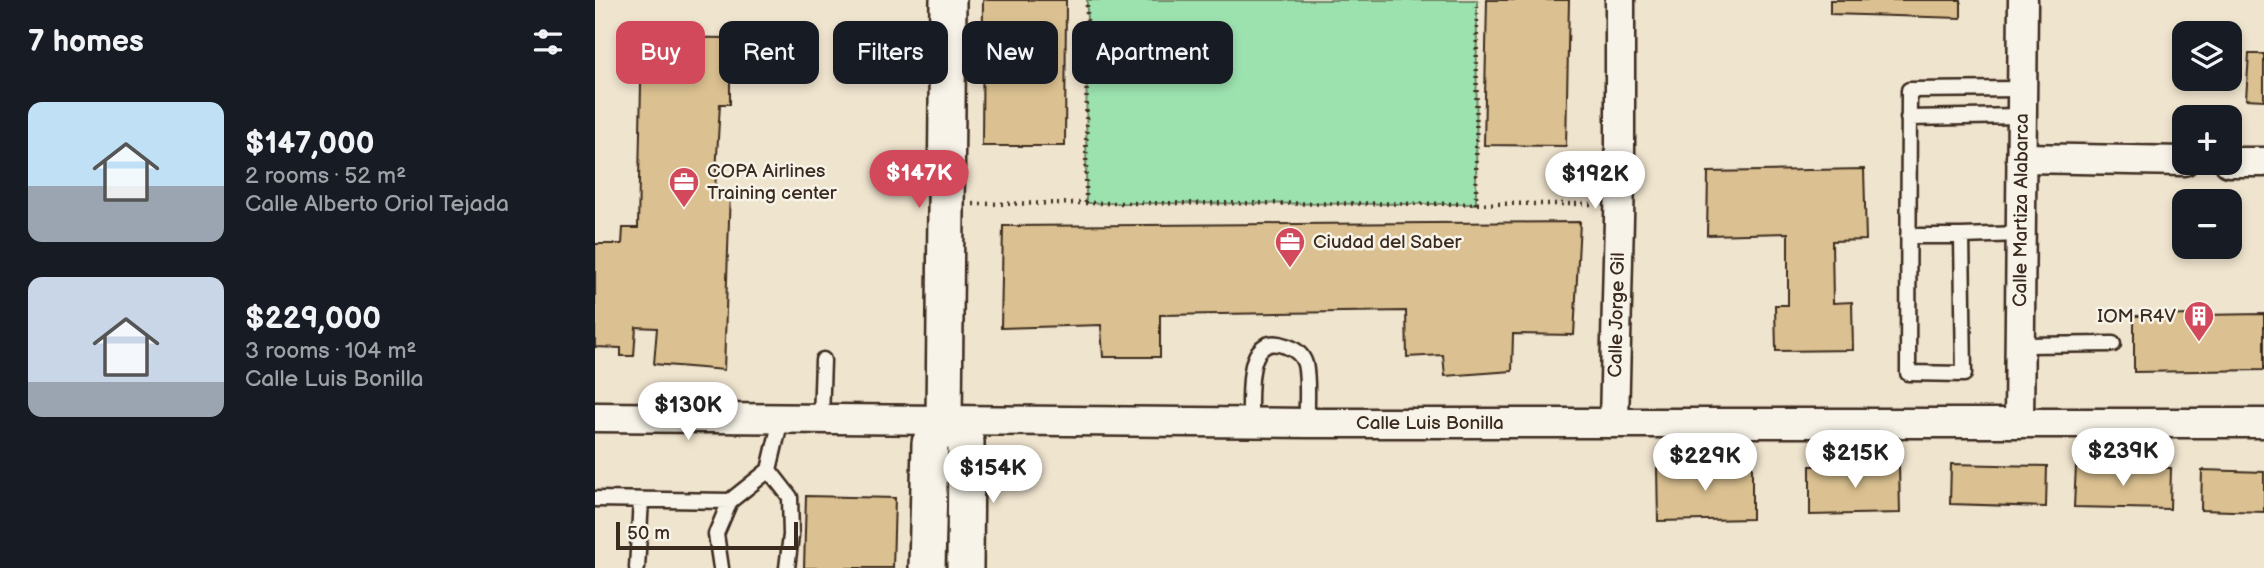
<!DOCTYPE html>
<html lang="en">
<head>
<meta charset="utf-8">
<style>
	body { margin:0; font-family:"Balsamiq Sans",sans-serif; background:#20242c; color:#f1f3f6; height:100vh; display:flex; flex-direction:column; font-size:26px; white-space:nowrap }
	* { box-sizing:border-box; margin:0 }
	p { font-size:23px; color:#9ea1a6 }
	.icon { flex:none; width:38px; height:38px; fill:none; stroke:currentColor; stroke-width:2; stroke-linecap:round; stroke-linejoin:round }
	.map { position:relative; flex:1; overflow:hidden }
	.panel { display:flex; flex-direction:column; background:#171b24; width:595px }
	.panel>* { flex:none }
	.top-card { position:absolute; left:21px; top:21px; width:665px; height:63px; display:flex; gap:14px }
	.tools { position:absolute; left:1577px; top:21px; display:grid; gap:14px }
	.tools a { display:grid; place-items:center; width:70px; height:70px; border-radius:14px; background:#171b24; box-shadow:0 4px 10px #0003; font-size:35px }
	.scale { position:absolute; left:21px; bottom:18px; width:182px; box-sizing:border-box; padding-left:7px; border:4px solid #3b2a1e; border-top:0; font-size:19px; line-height:24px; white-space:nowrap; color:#3b2a1e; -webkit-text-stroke:5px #f7f3e8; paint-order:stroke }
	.price { position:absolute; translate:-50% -60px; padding:0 16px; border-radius:24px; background:#fff; color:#222; font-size:23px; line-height:46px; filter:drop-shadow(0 2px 4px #0008) }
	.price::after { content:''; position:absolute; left:50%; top:42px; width:21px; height:16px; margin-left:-10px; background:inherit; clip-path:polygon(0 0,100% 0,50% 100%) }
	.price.selected { background:#d1495b; color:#fff }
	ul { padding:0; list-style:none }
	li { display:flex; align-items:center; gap:21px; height:175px; padding:0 28px }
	li span { display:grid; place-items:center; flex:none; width:196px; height:140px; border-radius:14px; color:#555 }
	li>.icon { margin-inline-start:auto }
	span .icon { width:84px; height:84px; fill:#fffc; stroke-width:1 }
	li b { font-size:30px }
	h2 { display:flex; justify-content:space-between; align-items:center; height:84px; padding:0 28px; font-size:30px }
	.chip { padding:0 24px; border-radius:14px; background:#171b24; box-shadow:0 4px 10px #0003; font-size:24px; line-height:63px }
	.chip.selected { background:#d1495b; color:#fff }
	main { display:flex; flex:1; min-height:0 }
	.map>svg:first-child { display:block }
	.green { fill:#9ce2af; stroke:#6c8666; stroke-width:2 }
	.building { fill:#dbc191; stroke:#3b2a1e; stroke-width:2 }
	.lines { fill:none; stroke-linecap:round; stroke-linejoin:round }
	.service-casing { stroke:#3b2a1e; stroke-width:19 }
	.minor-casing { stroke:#3b2a1e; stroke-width:33 }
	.tertiary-casing { stroke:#3b2a1e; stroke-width:40 }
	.path { stroke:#3b2a1e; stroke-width:4.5; stroke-dasharray:2 5; stroke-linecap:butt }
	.service { stroke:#f7f3e8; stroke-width:14 }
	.minor { stroke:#f7f3e8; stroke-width:28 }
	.tertiary { stroke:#f7f3e8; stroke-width:35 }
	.labels { text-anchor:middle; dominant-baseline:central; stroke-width:5; stroke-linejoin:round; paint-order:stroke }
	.poi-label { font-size:19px; fill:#3b2a1e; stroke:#f7f3e8; text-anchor:start }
	.street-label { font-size:19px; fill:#3b2a1e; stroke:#f7f3e8 }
</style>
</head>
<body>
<main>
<section class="panel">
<h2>7 homes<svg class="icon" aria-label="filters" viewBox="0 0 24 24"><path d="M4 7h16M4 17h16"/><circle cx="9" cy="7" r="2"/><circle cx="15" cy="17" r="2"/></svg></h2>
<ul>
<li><span style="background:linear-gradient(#bfe0f5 60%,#9aa5b1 0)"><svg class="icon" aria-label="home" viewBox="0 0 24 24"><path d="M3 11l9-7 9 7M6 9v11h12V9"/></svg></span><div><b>$147,000</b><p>2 rooms · 52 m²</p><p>Calle Alberto Oriol Tejada</p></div></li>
<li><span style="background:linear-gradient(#c9d6e8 75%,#9aa5b1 0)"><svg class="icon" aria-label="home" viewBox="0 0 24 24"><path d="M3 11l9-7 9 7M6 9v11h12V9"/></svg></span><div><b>$229,000</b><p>3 rooms · 104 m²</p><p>Calle Luis Bonilla</p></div></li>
</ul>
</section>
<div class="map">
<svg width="1669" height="568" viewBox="0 0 1669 568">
	<rect width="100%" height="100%" fill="#efe4ce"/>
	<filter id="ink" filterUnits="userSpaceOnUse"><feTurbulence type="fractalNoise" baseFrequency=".0143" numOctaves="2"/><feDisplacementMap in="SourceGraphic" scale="14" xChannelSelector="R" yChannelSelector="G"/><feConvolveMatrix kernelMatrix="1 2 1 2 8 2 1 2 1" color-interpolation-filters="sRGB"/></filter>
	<g filter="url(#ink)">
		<path class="green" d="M492,0H882L881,204L491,203Z"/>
		<path class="building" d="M388,0H471L470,146H387Z
			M892,0H974L971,146L889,145Z
			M1235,0H1366V18L1235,14Z
			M47,37L135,38V104H125L120,190H135L129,370L59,364L62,328L41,327L39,356H26V348L0,347V244H27L28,228H43Z
			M1654,54H1669V100L1651,99Z
			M1269,169L1271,240L1237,241L1238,303L1257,302L1258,350L1181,351L1180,305H1193V233L1112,235L1113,172Z
			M985,222L979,335L918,334L917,371L850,376L848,355L812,357L811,311L565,315V357H508L506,325L406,328L408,226Z
			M1669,314V370L1539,372V316Z
			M1356,464L1452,466L1451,507L1355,504Z
			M1304,465L1305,513L1215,515V466Z
			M1157,466V519L1063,521L1062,468Z
			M1481,466L1576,468L1575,509L1479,507Z
			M1607,470L1669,472V512L1606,510Z
			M211,496L300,498L298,568H209Z"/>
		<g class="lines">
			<g class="service-casing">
				<path id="service" d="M1313,118L1426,116
					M1313,236H1367L1369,374L1313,373L1314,90L1426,89
					M1367,236L1426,234
					M1425,345L1518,344
					M226,419L228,360
					M655,422C656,398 648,330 691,346C700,349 707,354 710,364C714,381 711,405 712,423
					M174,470L195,497L196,535L192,568
					M0,499L135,501
					M42,568L46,500
					M126,568L121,534L135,501L174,470L186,419"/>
			</g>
			<g class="minor-casing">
				<g id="minor">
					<path d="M1426,158L1589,161"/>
					<path d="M1634,162H1669"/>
					<path id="s1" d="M0,417L712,423H1669"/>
					<path id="s2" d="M1019,422L1025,178V0"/>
					<path id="s3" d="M1424,422L1428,0"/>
				</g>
			</g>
			<g class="tertiary-casing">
				<path id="tertiary" d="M349,420L371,442L370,568
					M332,568L335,443L349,420L353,0"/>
			</g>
			<path class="path" d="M491,203L492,0
				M378,204L491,203L999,204
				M881,204L882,0"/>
			<use href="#service" class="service"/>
			<use href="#minor" class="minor"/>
			<use href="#tertiary" class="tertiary"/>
		</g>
	</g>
	<defs>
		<g id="office-pin" transform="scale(1.575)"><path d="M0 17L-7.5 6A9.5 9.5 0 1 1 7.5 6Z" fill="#d1495b" stroke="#f7f3e8"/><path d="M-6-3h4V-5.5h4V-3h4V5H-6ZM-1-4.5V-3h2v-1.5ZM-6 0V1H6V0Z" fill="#fff"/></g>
		<g id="building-pin" transform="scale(1.575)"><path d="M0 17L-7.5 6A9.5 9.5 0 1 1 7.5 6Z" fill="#d1495b" stroke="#f7f3e8"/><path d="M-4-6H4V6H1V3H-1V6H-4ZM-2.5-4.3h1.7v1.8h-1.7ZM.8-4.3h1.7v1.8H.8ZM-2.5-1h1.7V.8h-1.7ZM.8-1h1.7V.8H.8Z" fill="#fff"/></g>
	</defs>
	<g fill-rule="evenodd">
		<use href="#office-pin" x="89" y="182"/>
		<use href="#office-pin" x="695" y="242"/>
		<use href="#building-pin" x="1604" y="316"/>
	</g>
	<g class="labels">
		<g class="poi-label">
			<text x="112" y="171">COPA Airlines<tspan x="112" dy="22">Training center</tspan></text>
			<text x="718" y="242">Ciudad del Saber</text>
			<text x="1581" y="316" text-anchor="end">IOM R4V</text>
		</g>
		<g class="street-label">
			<text stroke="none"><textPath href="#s3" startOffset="212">Calle Martiza Alabarca</textPath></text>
			<text stroke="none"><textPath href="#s2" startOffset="107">Calle Jorge Gil</textPath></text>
			<text stroke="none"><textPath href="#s1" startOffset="835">Calle Luis Bonilla</textPath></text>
		</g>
	</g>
</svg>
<div class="tools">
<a><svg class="icon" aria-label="layers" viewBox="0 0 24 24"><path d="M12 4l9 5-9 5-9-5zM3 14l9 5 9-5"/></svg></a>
<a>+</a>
<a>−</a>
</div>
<div class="scale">50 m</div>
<b class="price selected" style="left:324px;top:210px">$147K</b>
<b class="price" style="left:1000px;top:211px">$192K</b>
<b class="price" style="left:93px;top:442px">$130K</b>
<b class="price" style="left:1528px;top:488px">$239K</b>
<b class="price" style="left:1260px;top:490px">$215K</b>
<b class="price" style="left:1110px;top:493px">$229K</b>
<b class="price" style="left:398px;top:505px">$154K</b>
<div class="top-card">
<a class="chip selected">Buy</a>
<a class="chip">Rent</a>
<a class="chip">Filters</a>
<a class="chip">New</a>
<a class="chip">Apartment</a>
</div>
</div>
</main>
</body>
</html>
